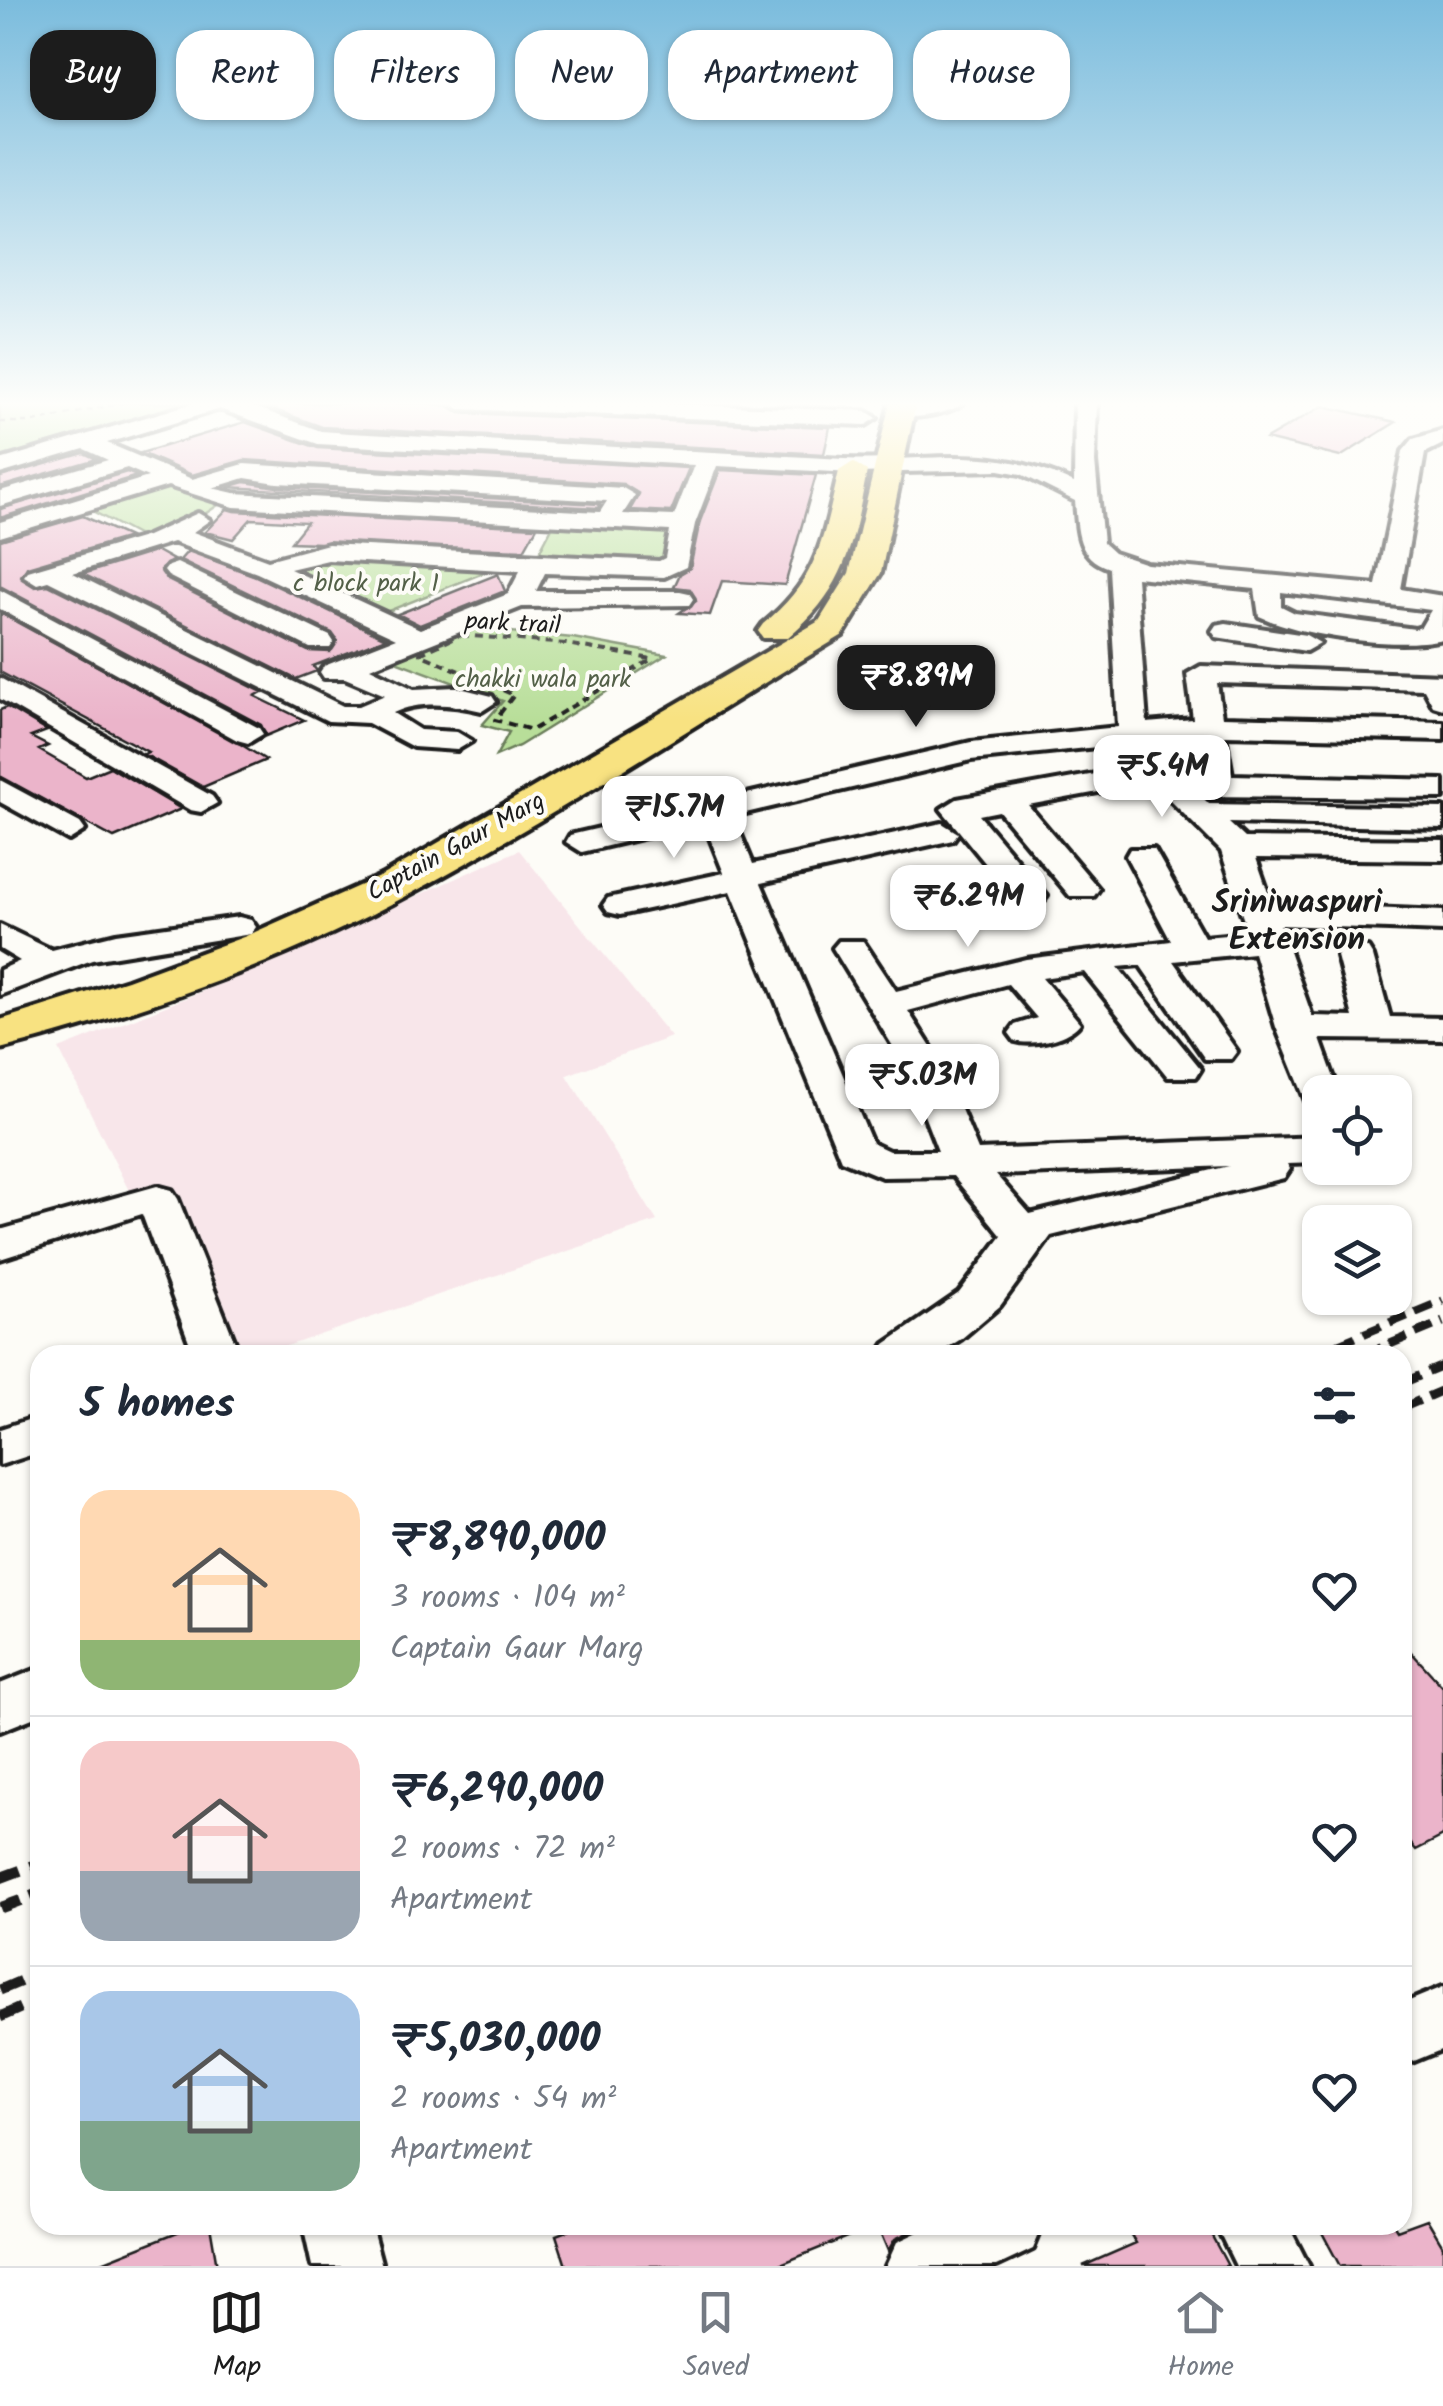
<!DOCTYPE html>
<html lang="en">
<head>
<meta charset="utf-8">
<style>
	body { margin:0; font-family:Kalam,sans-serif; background:#f2f2f3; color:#1f2937; height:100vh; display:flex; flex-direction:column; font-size:38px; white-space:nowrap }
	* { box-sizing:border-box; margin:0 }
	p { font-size:32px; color:#747a83 }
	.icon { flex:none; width:55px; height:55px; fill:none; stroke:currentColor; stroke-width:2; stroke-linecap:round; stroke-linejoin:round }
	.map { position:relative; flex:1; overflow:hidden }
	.side { position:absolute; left:30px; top:1345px; width:1382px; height:890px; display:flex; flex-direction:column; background:#fff; border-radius:30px; box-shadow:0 2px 8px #0004 }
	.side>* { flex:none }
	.guide { position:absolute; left:30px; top:30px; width:1385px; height:90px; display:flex; gap:20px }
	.fabs { position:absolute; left:1302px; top:1075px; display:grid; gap:20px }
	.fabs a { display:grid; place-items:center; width:110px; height:110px; border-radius:20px; background:#fff; box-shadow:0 2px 8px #0004; font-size:50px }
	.price { position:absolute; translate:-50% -85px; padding:0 22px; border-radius:20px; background:#fff; color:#222; font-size:32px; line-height:65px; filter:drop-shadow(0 2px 5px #0008) }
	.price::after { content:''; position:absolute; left:50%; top:60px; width:30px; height:22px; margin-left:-15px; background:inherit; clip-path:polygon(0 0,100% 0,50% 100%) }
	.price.on { background:#1c1c1c; color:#fff }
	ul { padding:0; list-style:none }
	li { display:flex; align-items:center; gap:30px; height:250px; padding:0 50px }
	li+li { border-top:2px solid #e0e1e3 }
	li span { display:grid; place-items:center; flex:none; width:280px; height:200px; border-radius:30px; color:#555 }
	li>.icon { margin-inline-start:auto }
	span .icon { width:120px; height:120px; fill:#fffc; stroke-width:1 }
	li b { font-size:42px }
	h2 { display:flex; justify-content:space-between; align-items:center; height:120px; padding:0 50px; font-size:42px }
	.tag { padding:0 35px; border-radius:30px; background:#fff; box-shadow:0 2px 8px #0004; font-size:35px; line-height:90px }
	.tag.on { background:#1c1c1c; color:#fff }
	.dock { display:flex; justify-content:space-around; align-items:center; height:140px; border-top:2px solid #e0e1e3; background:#fff; font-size:28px; color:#747a83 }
	.dock a { display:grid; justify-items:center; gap:5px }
	.dock .on { color:#1c1c1c }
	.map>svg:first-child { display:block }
	.built { fill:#f8e6ea }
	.green { fill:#b8de99; stroke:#6a7d5a; stroke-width:2.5 }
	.building { fill:#ebb4ca; stroke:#1c1c1c; stroke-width:2.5 }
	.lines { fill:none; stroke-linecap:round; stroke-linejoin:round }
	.minor-casing { stroke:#1c1c1c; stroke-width:8 }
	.major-casing { stroke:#1c1c1c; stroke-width:8 }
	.path-far1 { stroke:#1c1c1c; stroke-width:2.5; stroke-dasharray:6 5; stroke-linecap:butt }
	.path { stroke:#1c1c1c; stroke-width:4; stroke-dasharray:8 6; stroke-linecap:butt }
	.minor { fill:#fdfcf7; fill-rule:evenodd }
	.major { fill:#f8e281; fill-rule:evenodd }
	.rail-far1 { stroke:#1c1c1c; stroke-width:9; stroke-dasharray:19 9; stroke-linecap:butt }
	.rail { stroke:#1c1c1c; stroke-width:11; stroke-dasharray:22 11; stroke-linecap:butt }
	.labels { text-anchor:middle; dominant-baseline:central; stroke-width:8; stroke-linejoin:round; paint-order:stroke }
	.far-park-label { font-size:25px; fill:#536048; stroke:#fdfcf7 }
	.far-street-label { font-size:25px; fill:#1c1c1c; stroke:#fdfcf7 }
	.neighbourhood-label { font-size:32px; font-weight:bold; fill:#1c1c1c; stroke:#fdfcf7 }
</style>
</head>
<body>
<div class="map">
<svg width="1443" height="2266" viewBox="0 0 1443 2266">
	<rect width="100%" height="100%" fill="#fdfcf7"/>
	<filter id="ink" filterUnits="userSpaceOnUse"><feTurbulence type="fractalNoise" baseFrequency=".01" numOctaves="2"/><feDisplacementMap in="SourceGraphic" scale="20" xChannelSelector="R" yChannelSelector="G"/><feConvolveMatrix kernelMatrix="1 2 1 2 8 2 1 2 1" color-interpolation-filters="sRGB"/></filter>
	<g filter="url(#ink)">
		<path class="built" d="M519,850L671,1037L567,1075L657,1221L260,1355H210L59,1049L218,985Z"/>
		<path class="green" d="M0,403H181L183,404L0,457Z
			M170,478L227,499L175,534L150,542L85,507Z
			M557,518L675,527L667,567L535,560Z
			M310,551L498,567L366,620L252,567Z
			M446,626L573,638L666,655L519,746L496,756L509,732L482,725L503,701L379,655Z"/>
		<path class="building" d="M256,403H426L448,406L460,413L830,427L824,454L322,427Z
			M1323,406L1396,422L1340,457L1266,439Z
			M245,422L318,448L689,468L671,512L630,510L639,494L623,484L244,460L192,475L141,453Z
			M84,453L97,459L0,487V477Z
			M720,470L816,475L785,585L722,581L710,615L679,613L696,601L690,589L674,587L680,574L690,568L700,521Z
			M127,472L137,476L0,518V509Z
			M245,482L277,487L600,504L598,508L227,487Z
			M227,509L234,511L537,527L524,550L291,542L307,522L251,519L233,539L205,532Z
			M83,516L129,537L27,567L22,579L35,587L48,585L262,692L255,696L304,720L266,736L261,725L0,586V540Z
			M157,551L173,560L161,569L166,579L308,651L330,652L337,640L332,633L180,560L188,551L256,576L386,638L313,666L317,671L296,679L83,574Z
			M498,574L505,591L420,625L398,614Z
			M0,613L242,745L266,760L203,787L144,754L148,752L0,672Z
			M7,707L47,731L31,737L48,746L39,750L86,777L110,767L181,809L114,838L0,776V710Z
			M1402,1642L1443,1687V1836L1416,1850L1402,1833Z
			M1427,2219L1443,2246V2266H1340L1318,2225H1394L1397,2230Z
			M195,2225H210L217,2266H92Z
			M582,2225H874V2226L776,2266H566L556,2235Z
			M877,2225H924L895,2239L888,2251Z
			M1154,2225H1206L1228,2266H1083L1136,2243L1131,2235Z"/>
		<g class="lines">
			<g class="minor-casing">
				<path id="minor" d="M194,403H244L321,431L350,433C515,442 679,450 844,459C931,463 991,442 1074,483L1075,403H1097L1095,462L1103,543L1114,553L1147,564L1376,585L1403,451L1413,439L1443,430V444L1425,453L1401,589L1443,596L1442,639C1395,650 1302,636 1259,616L1255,589L1136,577L1147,723L1193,719L1187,674L1201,666L1443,675V709L1433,706L1424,689L1217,683L1222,717L1443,722V740L1225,735L1232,775L1443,780V798L1201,796L1209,804L1443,808V828L1229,823L1245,838L1443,840V860L1256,858L1272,904L1443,911V931L1280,925L1312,1016L1353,1017L1337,956L1342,948H1368L1373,956L1390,1017L1443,1018V1040L1320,1039L1339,1092H1320V1105L1306,1101L1276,1027L1254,953L1173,961L1237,1051L1231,1059H1205L1140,965L1118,967L1201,1069L1196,1077H1168L1084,972L1042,978L1080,1023C1068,1039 1033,1046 1015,1041L1009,1033L1015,1025L1037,1018L1008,984L908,1011L943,1066L978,1150L1320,1137V1163L1287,1164L1290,1169L1284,1178L1051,1236L1000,1306L961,1339L936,1355H878L885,1344L959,1293L1002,1236L953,1176L882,1177L841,1160L731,891L620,915L608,912L603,905L608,898L724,873L704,823L582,852L566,842L570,835L971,742L1118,727L1109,568C1076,557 1078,532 1075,501L1021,474L999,470L854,473L717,466L695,524L686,567L664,577L545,573L536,591H680L689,593L693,599L689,605L522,607L370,668L414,689L456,687L492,696L496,702L482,711C453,704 420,700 393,713L420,730L457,732L472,741L457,750L413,747L368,723L328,721L48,581L37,584L24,576L28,571L147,536L198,513L210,520L193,532L268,560L328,544L659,561L665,558L670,531L234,507L168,486L0,537V522L148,477L127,468L0,506V491L108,460L84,449L0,474V460ZM220,409L318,444L694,465L674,516L623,514L635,495L623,488L244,464L192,479L107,443ZM245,478L277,483L607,501L600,512L234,493L212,488ZM173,542L257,573L396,638L324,666L320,672L324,678H345L385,695L359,706H343L73,573ZM328,560L520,571L508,594L420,629L290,569ZM1281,592L1431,610L1421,627L1415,629L1295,613L1281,606ZM1196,736L1202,777L1185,781L1154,741ZM1126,744L1140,766L957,799L941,809L1018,903H1042L1047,896L979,815L999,811L1070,896H1094L1099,889L1028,805L1152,782L1221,851L1248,933L1204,937L1158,856L1154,849H1130L1126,856L1171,941L1026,959L896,991L863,941H839L833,948L905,1066L938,1151H889L872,1143L761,883L953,840L958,833L942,823L753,864L733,816L971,760ZM1229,1166L1030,1214L996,1175Z
					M450,403H644L866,411L877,418L866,425L460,409Z
					M909,403H963C950,414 904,423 890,411Z
					M177,563L330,636L334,642L330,648H310L168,576L164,571L168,566Z
					M0,590L259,728L263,734L248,743L237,740L0,609Z
					M1226,623L1306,635L1320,643L1306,651L1216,637L1212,631L1216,625Z
					M0,678L212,796L217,803L201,812L190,810L0,699Z
					M0,780L80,823L85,830L69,840L0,802Z
					M239,917L251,920L256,927L251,934L92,960L0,995V970L20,961L0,949V925L52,950L116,934Z
					M157,1186L172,1190L178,1199L240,1355H194L142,1214L0,1259V1230Z
					M40,1416V1452L0,1465V1429Z
					M40,1668V1715L0,1731V1684Z
					M1443,1987V2049L1402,2066V2004Z
					M303,2225H371L382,2266H312Z
					M933,2225H1043L1033,2249L997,2266H886L897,2242Z
					M1216,2225H1288L1309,2266H1236Z"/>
			</g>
			<g class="major-casing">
				<path id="major" d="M890,403H916L881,573L843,635C700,721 559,814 412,893C289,960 136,1015 0,1049V1020L127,980L246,936L381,876L819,621L849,573Z
					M853,462L867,471C853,544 847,588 787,638H763L758,631L763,624C819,579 823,538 839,471Z"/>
			</g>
			<path class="path-far1" d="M0,422H33L122,403"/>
			<path class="path" d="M461,635L566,644L652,659L532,730L495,720L514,695L420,654Z"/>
			<use href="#minor" class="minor"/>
			<use href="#major" class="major"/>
			<path class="rail-far1" d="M1312,1355L1443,1301
				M1364,1355L1443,1322
				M1402,1383L1443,1366
				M1402,1408L1443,1390"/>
			<path class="rail" d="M0,1878L40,1863
				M0,1908L40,1893
				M0,1990L40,1973
				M0,2017L40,1999"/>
		</g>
	</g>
	<linearGradient id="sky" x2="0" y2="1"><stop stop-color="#7bbcdd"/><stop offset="0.56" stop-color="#fefefb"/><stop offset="1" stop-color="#fefefb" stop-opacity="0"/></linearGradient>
	<rect width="1443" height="721" fill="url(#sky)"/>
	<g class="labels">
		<g class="far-park-label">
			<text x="366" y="584">c block park 1</text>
			<text x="543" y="680">chakki wala park</text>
		</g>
		<g class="far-street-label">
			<text transform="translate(513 624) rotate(3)">park trail</text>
			<text transform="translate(456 847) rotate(-29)">Captain Gaur Marg</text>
		</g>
		<g class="neighbourhood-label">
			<text x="1297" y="903">Sriniwaspuri<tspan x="1297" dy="37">Extension</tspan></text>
		</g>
	</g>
</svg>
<div class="fabs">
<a><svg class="icon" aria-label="locate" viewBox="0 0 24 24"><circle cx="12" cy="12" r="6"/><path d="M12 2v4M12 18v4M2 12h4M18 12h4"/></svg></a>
<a><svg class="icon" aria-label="layers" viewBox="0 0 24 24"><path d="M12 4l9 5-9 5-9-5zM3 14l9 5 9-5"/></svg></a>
</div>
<b class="price on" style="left:916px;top:730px">₹8.89M</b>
<b class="price" style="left:1162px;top:820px">₹5.4M</b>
<b class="price" style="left:674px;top:861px">₹15.7M</b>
<b class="price" style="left:968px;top:950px">₹6.29M</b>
<b class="price" style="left:922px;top:1129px">₹5.03M</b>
<div class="guide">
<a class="tag on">Buy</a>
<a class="tag">Rent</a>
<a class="tag">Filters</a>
<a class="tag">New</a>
<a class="tag">Apartment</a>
<a class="tag">House</a>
</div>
<section class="side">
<h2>5 homes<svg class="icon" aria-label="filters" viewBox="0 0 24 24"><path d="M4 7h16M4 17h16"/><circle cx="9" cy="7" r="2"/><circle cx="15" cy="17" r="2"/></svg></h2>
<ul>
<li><span style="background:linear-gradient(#ffd9b3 75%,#8fb573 0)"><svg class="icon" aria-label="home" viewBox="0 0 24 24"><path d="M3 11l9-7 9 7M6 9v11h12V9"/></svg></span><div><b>₹8,890,000</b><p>3 rooms · 104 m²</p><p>Captain Gaur Marg</p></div><svg class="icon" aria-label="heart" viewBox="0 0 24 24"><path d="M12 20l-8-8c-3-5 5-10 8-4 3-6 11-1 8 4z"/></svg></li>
<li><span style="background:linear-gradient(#f6c9c9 65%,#9aa5b1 0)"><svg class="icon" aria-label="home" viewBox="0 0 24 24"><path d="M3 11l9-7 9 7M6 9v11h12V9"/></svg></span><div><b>₹6,290,000</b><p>2 rooms · 72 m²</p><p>Apartment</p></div><svg class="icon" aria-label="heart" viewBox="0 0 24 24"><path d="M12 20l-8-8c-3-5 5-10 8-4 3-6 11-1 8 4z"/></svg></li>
<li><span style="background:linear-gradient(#a9c7e8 65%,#7fa58c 0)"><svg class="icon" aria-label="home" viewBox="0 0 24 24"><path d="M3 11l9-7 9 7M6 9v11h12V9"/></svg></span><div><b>₹5,030,000</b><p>2 rooms · 54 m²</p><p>Apartment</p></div><svg class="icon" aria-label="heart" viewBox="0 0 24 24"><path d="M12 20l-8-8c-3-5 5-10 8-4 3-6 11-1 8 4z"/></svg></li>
</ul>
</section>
</div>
<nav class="dock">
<a class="on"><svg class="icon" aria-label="map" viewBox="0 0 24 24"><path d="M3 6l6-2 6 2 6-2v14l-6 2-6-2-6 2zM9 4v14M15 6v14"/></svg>Map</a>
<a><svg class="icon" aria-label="saved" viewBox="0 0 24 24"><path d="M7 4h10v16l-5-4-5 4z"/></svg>Saved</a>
<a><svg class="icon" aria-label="home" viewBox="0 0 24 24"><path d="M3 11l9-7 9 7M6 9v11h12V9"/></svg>Home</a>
</nav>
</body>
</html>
